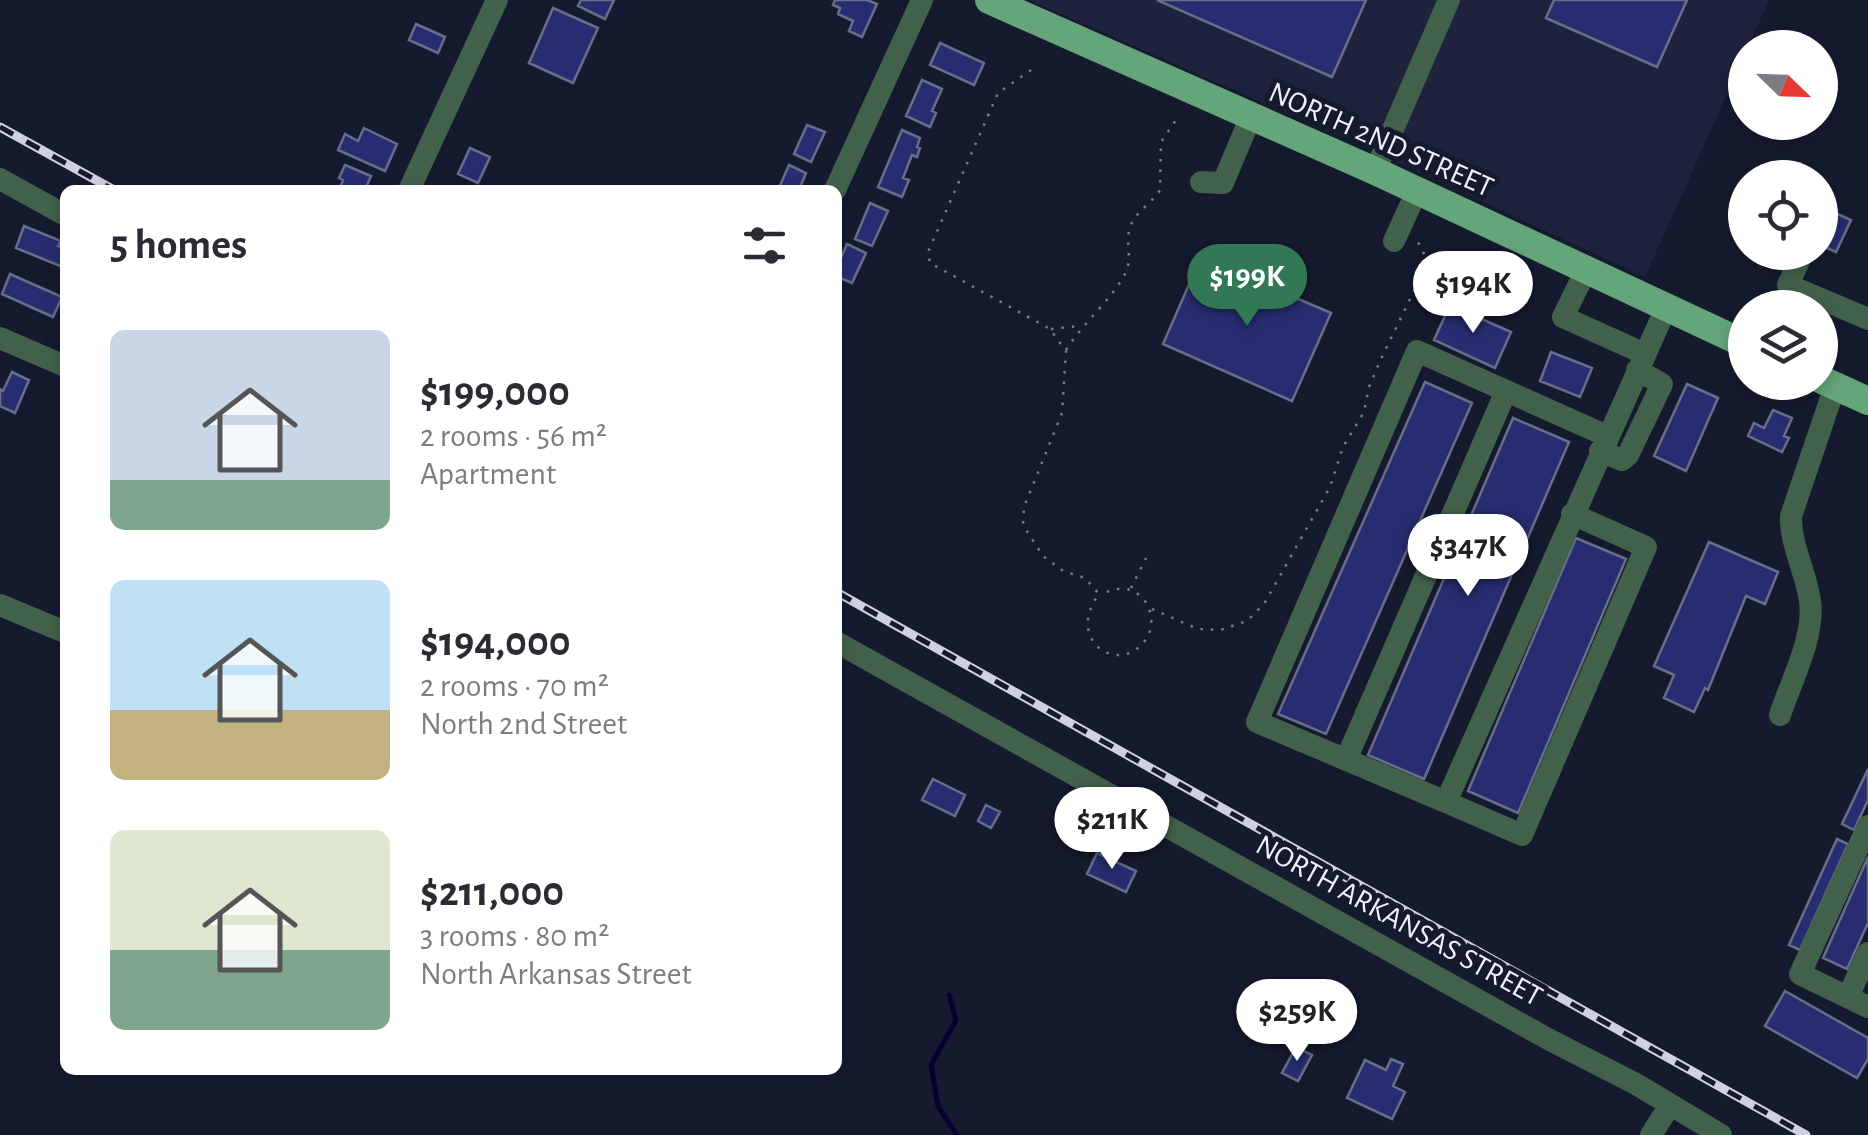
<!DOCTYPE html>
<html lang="en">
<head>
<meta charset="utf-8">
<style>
	body { margin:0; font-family:"Alegreya Sans",sans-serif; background:#f7f7f7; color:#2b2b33; height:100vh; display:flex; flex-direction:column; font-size:38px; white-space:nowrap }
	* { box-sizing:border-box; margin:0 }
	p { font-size:32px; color:#7c7c81 }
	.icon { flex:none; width:55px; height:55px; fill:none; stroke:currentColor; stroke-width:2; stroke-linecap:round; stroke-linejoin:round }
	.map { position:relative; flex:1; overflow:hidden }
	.sheet { position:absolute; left:60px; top:185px; width:782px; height:890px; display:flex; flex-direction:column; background:#fff; border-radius:15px; box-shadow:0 5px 15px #0003 }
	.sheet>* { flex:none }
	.needle { width:65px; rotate:113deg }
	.controls { position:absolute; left:1728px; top:30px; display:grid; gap:20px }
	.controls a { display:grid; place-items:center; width:110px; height:110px; border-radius:50%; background:#fff; box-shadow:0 5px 15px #0003; font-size:50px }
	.price { position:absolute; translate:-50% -85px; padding:0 22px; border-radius:35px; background:#fff; color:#222; font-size:32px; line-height:65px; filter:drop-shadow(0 2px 5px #0008) }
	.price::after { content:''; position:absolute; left:50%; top:60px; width:30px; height:22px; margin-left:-15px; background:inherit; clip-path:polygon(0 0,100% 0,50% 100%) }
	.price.current { background:#327855; color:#fff }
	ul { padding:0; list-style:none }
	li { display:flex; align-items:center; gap:30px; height:250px; padding:0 50px }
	li span { display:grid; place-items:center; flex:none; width:280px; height:200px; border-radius:15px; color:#555 }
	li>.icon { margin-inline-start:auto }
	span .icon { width:120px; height:120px; fill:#fffc; stroke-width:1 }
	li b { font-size:42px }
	h2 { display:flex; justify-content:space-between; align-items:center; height:120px; padding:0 50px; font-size:42px }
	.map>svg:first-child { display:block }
	.built { fill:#1e223d }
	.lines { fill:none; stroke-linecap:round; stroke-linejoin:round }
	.stream { stroke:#060131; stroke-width:5 }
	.building { fill:#272d70; stroke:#686e88; stroke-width:2.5 }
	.path { stroke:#787c8d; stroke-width:2.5; stroke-dasharray:2.5 8; stroke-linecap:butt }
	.minor { stroke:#42614b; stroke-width:22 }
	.major { stroke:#64a679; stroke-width:28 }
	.rail-casing { stroke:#ced1df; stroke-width:9 }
	.rail { stroke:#161a2f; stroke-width:5; stroke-dasharray:15; stroke-linecap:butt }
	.labels { text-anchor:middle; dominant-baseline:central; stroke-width:10; stroke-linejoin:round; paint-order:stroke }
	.street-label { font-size:30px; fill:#eef1fd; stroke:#161a2f }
</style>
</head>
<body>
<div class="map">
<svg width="1868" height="1135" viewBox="0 0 1868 1135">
	<rect width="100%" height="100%" fill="#161a2f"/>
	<path class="built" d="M1029,0H1769L1748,47L1745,48V54L1645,277L1382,155Z"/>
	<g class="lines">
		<path class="stream" d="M949,995L956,1020L931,1065L938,1106L957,1135"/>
	</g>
	<path class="building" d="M581,0H614L605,19L578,6Z
		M835,0H867L877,4L862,37L849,31L853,21L838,14L840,8L833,5Z
		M1157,0H1366L1332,77Z
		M1554,0H1687L1657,67L1546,18Z
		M553,8L598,28L573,83L529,63Z
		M416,24L445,37L438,53L409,40Z
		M940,43L984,63L974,85L930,65Z
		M922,80L942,89L932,111L936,113L930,127L906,116Z
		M807,125L825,132L811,162L794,154Z
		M364,128L397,144L385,171L338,150L345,134L358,141Z
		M902,130L920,138L917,147L920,148L917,157L912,155L903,178L909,180L902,197L878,187Z
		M470,148L490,157L478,183L458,174Z
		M345,165L371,176L365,190H339L343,180L339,178Z
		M789,165L806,173L799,190H778Z
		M870,203L888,211L872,246L855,239Z
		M1829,210L1851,220L1836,252L1820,245V230Z
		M24,226L61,241L58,246L65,249V268L16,248Z
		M847,244L866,253L852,283L838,277V265Z
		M1201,257L1331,313L1292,401L1163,344Z
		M10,274L62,297L53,317L2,294Z
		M1450,305L1511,332L1495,368L1434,340Z
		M1551,352L1592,368L1580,397L1540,381Z
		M12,372L29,380L15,413L0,406V389L3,391Z
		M1425,382L1472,403L1326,734L1278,714Z
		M1687,384L1718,398L1686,471L1654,456Z
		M1773,410L1792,418L1784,436L1789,438L1782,452L1748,436L1754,423L1764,428Z
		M1513,418L1569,442L1424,779L1368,755Z
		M1576,538L1626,559L1518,813L1468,791Z
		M1709,542L1778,572L1765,604L1746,596L1708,690L1705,688L1694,712L1664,698L1674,675L1654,666Z
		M1868,769V800L1854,830L1842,824Z
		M933,779L965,795L955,816L922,800Z
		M986,805L1000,812L991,828L978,821Z
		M1837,839L1848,844L1800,950L1789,945Z
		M1097,853L1136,871L1126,892L1087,874Z
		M1868,857V923L1847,969L1823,958Z
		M1785,991L1868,1038V1059L1857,1078L1765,1026Z
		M1261,999L1277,1008L1268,1027L1251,1018Z
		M1296,1047L1312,1055L1298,1081L1282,1073Z
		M1391,1059L1403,1064L1393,1086L1405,1092L1392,1119L1347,1098L1365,1060L1386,1070Z"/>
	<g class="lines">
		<path class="path" d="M1031,70L998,93L928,252L930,263L1050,329L1066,351L1062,413L1024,507L1023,525L1043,556L1063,571L1085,578L1099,594C1065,640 1117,675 1144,642C1158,625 1151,597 1130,590C1120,586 1108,592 1099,594
			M1051,329L1078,326
			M1066,350C1083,323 1112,299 1125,274C1133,259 1125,242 1130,227C1136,211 1152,203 1160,190L1161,142L1176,120
			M1131,588L1146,558
			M1152,609L1198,629L1220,630L1247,621L1264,604L1330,487L1343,447L1364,412L1369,387L1380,361L1428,262L1417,240"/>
		<path class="minor" d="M1375,171L1449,0
			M0,179L65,215
			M1201,182L1223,183L1251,116
			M409,190L497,0
			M835,190L922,0
			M1820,214L1823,208
			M1394,241L1417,191
			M1803,252L1788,285L1868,319
			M1586,270L1563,317L1645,354
			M0,338L65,366
			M1600,451L1622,460L1628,455L1662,384L1637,370
			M1572,514L1646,547L1522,835L1446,802L1666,308
			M0,605L65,632
			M838,643L1548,1039L1636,1084L1721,1135
			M1780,715C1791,681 1815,637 1810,601C1806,572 1790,544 1791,516L1835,386L1846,395
			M1346,760L1506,391
			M1446,802L1257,722L1417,351L1607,436
			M1868,826L1800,974L1868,1007
			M1848,997L1868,953
			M1651,1135L1670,1105"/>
		<path class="major" d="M989,0L1375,171L1745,344
			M1820,379L1868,401"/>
		<g class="rail-casing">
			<path id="rail" d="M0,127L114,190
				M838,593L1806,1135"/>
		</g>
		<use href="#rail" class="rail"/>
	</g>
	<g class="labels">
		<g class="street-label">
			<text transform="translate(1381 140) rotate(24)">NORTH 2ND STREET</text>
			<text transform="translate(1399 921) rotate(29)">NORTH ARKANSAS STREET</text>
		</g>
	</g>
</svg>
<div class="controls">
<a><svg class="needle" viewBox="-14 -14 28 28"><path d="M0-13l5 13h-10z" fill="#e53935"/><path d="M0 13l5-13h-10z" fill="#7c7c81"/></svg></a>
<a><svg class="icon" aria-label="locate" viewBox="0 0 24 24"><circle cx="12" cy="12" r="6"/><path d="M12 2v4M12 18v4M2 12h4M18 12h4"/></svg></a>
<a><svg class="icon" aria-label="layers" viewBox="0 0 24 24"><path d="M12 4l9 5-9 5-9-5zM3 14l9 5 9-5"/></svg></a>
</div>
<b class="price current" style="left:1247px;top:329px">$199K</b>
<b class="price" style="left:1473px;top:336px">$194K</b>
<b class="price" style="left:1468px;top:599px">$347K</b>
<b class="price" style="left:1112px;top:872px">$211K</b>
<b class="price" style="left:1297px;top:1064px">$259K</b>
<section class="sheet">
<h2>5 homes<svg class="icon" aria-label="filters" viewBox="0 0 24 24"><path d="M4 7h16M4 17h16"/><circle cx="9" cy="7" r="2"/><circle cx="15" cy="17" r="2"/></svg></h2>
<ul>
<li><span style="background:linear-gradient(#c9d6e8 75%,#7fa58c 0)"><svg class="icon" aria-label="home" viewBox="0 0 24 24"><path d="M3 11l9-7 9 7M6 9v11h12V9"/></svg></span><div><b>$199,000</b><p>2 rooms · 56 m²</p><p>Apartment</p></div></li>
<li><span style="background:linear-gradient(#bfe0f5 65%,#c2b280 0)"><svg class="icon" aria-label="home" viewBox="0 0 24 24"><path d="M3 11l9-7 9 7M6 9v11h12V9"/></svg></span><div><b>$194,000</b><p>2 rooms · 70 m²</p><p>North 2nd Street</p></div></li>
<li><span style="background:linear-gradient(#dfe7d0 60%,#7fa58c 0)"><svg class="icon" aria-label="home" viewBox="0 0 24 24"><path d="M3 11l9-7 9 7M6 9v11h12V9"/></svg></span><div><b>$211,000</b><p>3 rooms · 80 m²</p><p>North Arkansas Street</p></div></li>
</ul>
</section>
</div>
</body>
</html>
